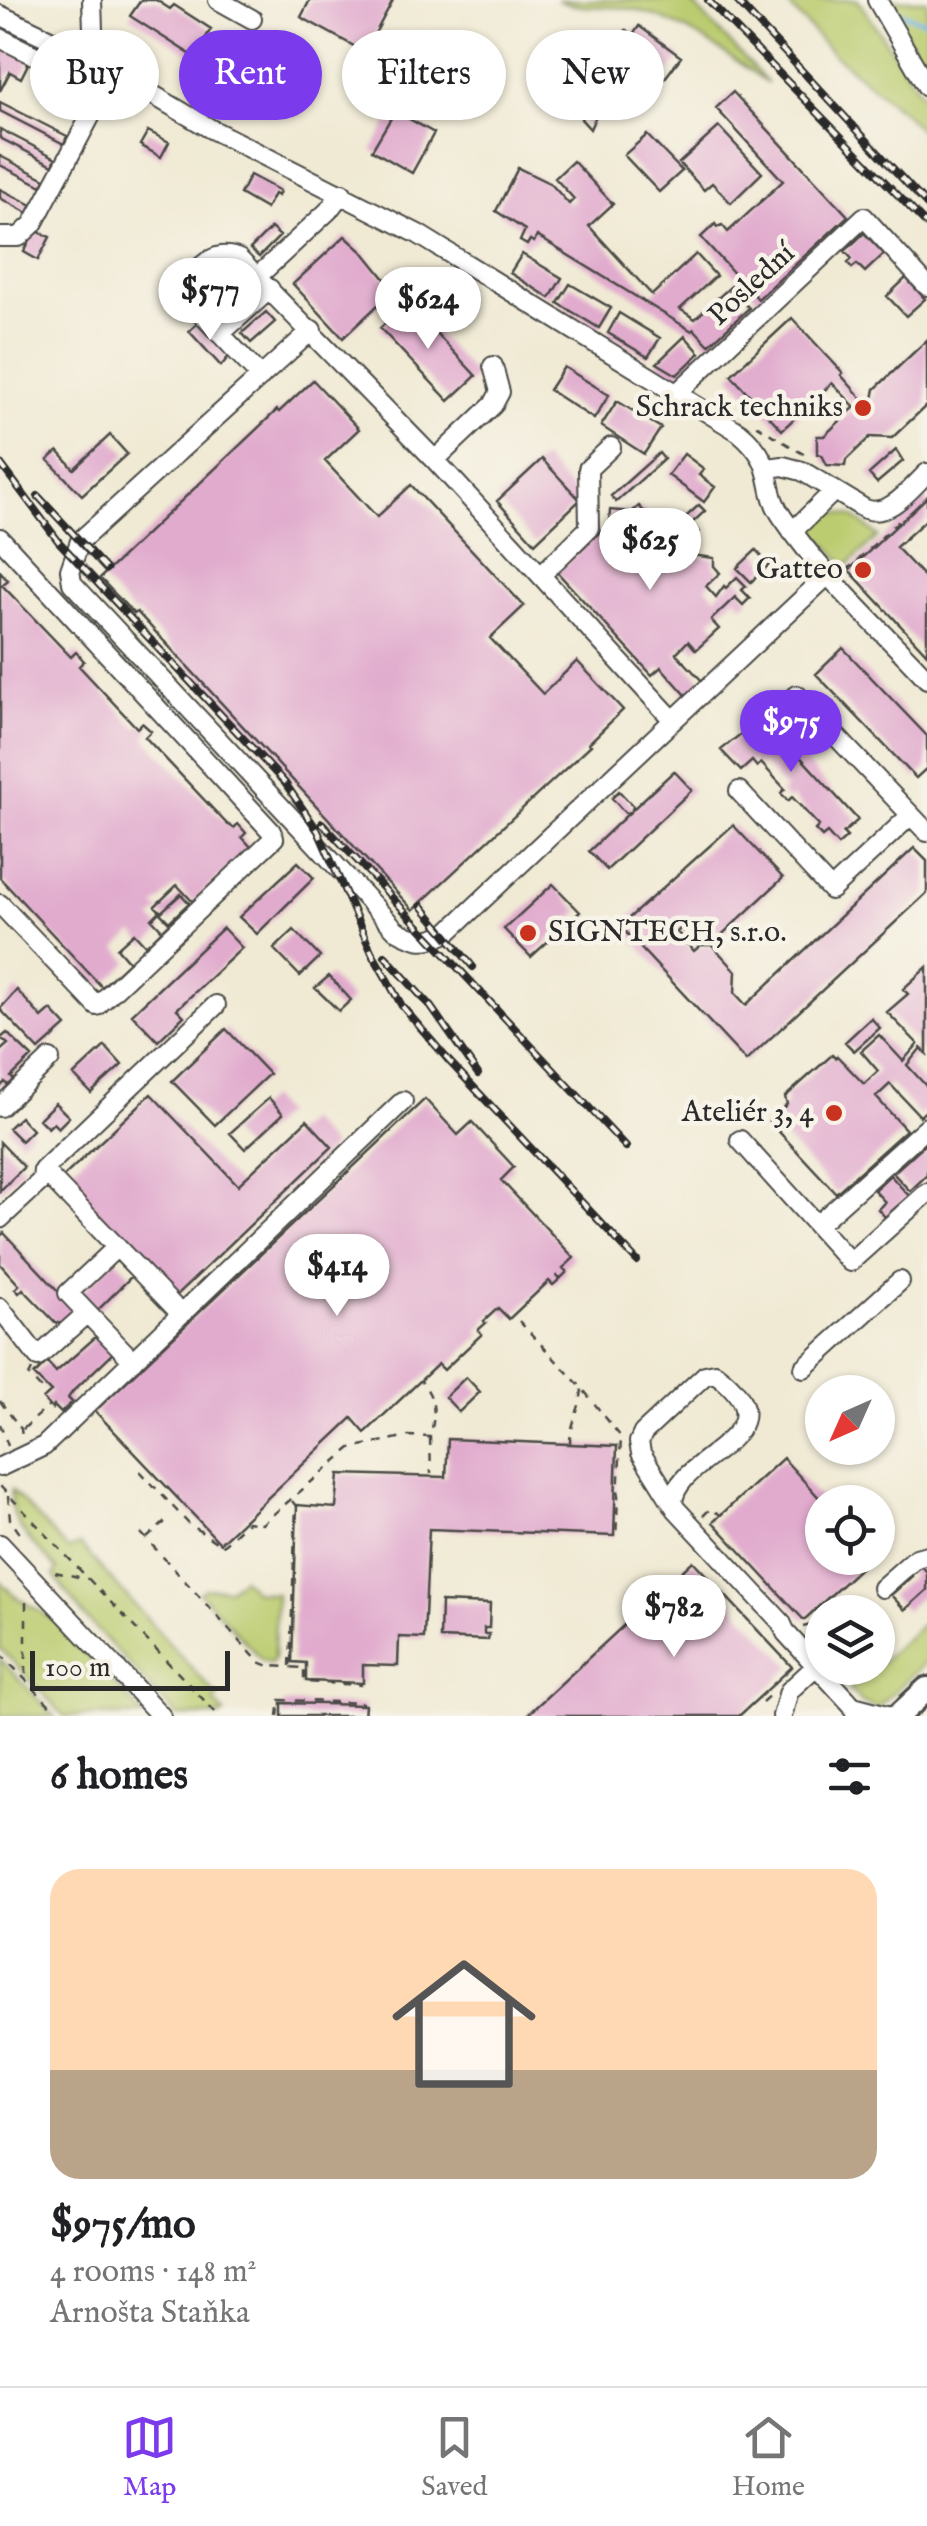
<!DOCTYPE html>
<html lang="en">
<head>
<meta charset="utf-8">
<style>
	body { margin:0; font-family:"IM FELL English",serif; background:#f6f6f6; color:#202124; height:100vh; display:flex; flex-direction:column; font-size:38px; white-space:nowrap }
	* { box-sizing:border-box; margin:0 }
	p { font-size:32px; color:#757577 }
	.icon { flex:none; width:55px; height:55px; fill:none; stroke:currentColor; stroke-width:2; stroke-linecap:round; stroke-linejoin:round }
	.map { position:relative; height:1716px; overflow:hidden }
	.panel { display:flex; flex-direction:column; background:#fff; flex:1 }
	.panel>* { flex:none }
	.top-card { position:absolute; left:30px; top:30px; width:868px; height:90px; display:flex; gap:20px }
	.needle { width:65px; rotate:225deg }
	.controls { position:absolute; left:805px; top:1375px; display:grid; gap:20px }
	.controls a { display:grid; place-items:center; width:90px; height:90px; border-radius:50%; background:#fff; box-shadow:0 2px 8px #0004; font-size:50px }
	.scale { position:absolute; left:30px; bottom:25px; width:200px; box-sizing:border-box; padding-left:10px; border:5px solid #2b2b2b; border-top:0; font-size:28px; line-height:35px; white-space:nowrap; color:#2b2b2b; -webkit-text-stroke:8px #f7f3e8; paint-order:stroke }
	.price { position:absolute; translate:-50% -85px; padding:0 22px; border-radius:35px; background:#fff; color:#222; font-size:32px; line-height:65px; filter:drop-shadow(0 2px 5px #0008) }
	.price::after { content:''; position:absolute; left:50%; top:60px; width:30px; height:22px; margin-left:-15px; background:inherit; clip-path:polygon(0 0,100% 0,50% 100%) }
	.price.on { background:#7c3aed; color:#fff }
	ul { padding:0; list-style:none }
	li { display:grid; align-content:center; gap:20px; height:530px; padding:0 50px }
	li span { display:grid; place-items:center; height:310px; border-radius:30px; color:#555 }
	li>.icon { margin-inline-start:auto }
	span .icon { width:180px; height:180px; fill:#fffc; stroke-width:1 }
	li b { font-size:42px }
	h2 { display:flex; justify-content:space-between; align-items:center; height:120px; padding:0 50px; font-size:42px }
	.chip { padding:0 35px; border-radius:45px; background:#fff; box-shadow:0 2px 8px #0004; font-size:35px; line-height:90px }
	.chip.on { background:#7c3aed; color:#fff }
	.tab-bar { display:flex; justify-content:space-around; align-items:center; height:140px; border-top:2px solid #e0e0e0; background:#fff; font-size:28px; color:#757577 }
	.tab-bar a { display:grid; justify-items:center; gap:5px }
	.tab-bar .on { color:#7c3aed }
	.map>svg:first-child { display:block }
	.green { fill:#bbcc6f; stroke:#737c4d; stroke-width:2.5 }
	.lines { fill:none; stroke-linecap:round; stroke-linejoin:round }
	.stream { stroke:#74b6e9; stroke-width:4 }
	.building { fill:#e1abce }
	.minor-casing { stroke:#494844; stroke-width:22 }
	.major-casing { stroke:#494844; stroke-width:28 }
	.path { stroke:#494844; stroke-width:2.5; stroke-dasharray:8 8; stroke-linecap:butt }
	.minor { stroke:#fff; stroke-width:18 }
	.major { stroke:#fff; stroke-width:22 }
	.rail-casing { stroke:#2b2b2b; stroke-width:8 }
	.rail { stroke:#f7f3e8; stroke-width:4; stroke-dasharray:11; stroke-linecap:butt }
	.poi-dot { fill:#c8321e; stroke:#f7f3e8; stroke-width:4 }
	.labels { text-anchor:middle; dominant-baseline:central; stroke-width:9; stroke-linejoin:round; paint-order:stroke }
	.street-label { font-size:30px; fill:#2b2b2b; stroke:#f7f3e8 }
	.poi-label { font-size:30px; fill:#2b2b2b; stroke:#f7f3e8; text-anchor:end }
</style>
</head>
<body>
<div class="map">
<svg width="927" height="1716" viewBox="0 0 927 1716">
	<rect width="100%" height="100%" fill="#f7f3e8"/>
	<filter id="ink" filterUnits="userSpaceOnUse"><feTurbulence type="fractalNoise" baseFrequency=".01" numOctaves="2"/><feDisplacementMap in="SourceGraphic" scale="20" xChannelSelector="R" yChannelSelector="G"/><feConvolveMatrix kernelMatrix="1 2 1 2 8 2 1 2 1" color-interpolation-filters="sRGB"/></filter>
	<filter id="wash" filterUnits="userSpaceOnUse"><feTurbulence type="fractalNoise" baseFrequency=".0048" numOctaves="4" result="noise"/><feDisplacementMap in="SourceGraphic" scale="40" xChannelSelector="R" yChannelSelector="G"/><feGaussianBlur stdDeviation="2.25" result="paint"/><feColorMatrix in="noise" values="0 0 0 0 0 0 0 0 0 0 0 0 0 0 0 0 0 1.4 0 .05"/><feComposite in="paint" operator="in"/></filter>
	<g filter="url(#wash)">
		<rect width="100%" height="100%" fill="#f0ead4"/>
		<path class="green" d="M557,0H689L768,83C729,56 682,21 636,10C610,4 582,11 557,0Z
			M784,0H858L927,102V137L902,111L832,53Z
			M884,0H927V64L920,56Z
			M834,512L853,516L878,536L847,566L815,532L818,524Z
			M12,1490L67,1549L80,1545L218,1697L214,1702L225,1713L222,1716H177L85,1617L54,1576L57,1569C35,1545 7,1525 12,1490Z
			M242,1578L254,1591L276,1594L274,1659L271,1664L261,1659L199,1592L205,1588L229,1589Z
			M0,1580L13,1595L55,1621L144,1716H64L0,1648Z
			M927,1620V1661L877,1708L863,1703L849,1690Z
			M0,1659L54,1716H0Z"/>
		<g class="lines">
			<path class="stream" d="M893,10L927,22"/>
		</g>
		<g id="blocks">
			<path class="building" d="M141,0H156L170,9L174,5L211,29L205,39L209,41L220,36L221,47L225,49L230,41L271,62L268,67L298,82L290,98L286,96L282,103L216,69L221,60L204,53L199,47L193,56L130,16Z
				M310,0H393L365,52L301,17Z
				M639,26L681,57L646,103L605,72L626,43L620,38L626,30L633,35Z
				M0,42L31,58L21,78L10,72L0,91Z
				M51,68L94,90L83,110L58,100L57,96L41,87L43,73L47,75Z
				M733,92L848,216L758,299L742,281L729,293L733,292L749,308L709,345L694,329L692,331L537,236L534,242L530,240L527,245L520,241L525,230L496,211L518,168L551,184L569,204L574,199L555,178L573,161L613,204L589,226L652,295L696,254L716,276L680,309L695,319L739,279L701,237L715,224L717,227L722,225L728,232L783,181L716,108Z
				M591,99L601,104L590,129L581,119Z
				M0,102L67,136L64,144L0,111Z
				M395,111L434,133L412,173L372,150Z
				M719,127L762,173L731,203L712,183L704,190L679,163Z
				M0,129L56,158L53,165L0,138Z
				M148,131L169,142L161,157L140,145Z
				M647,135L682,171L659,192L624,155Z
				M0,156L45,179L42,186L0,165Z
				M250,175L280,191L278,196L274,194L266,209L240,194Z
				M0,189L32,205L28,213L0,198Z
				M271,228L280,236L259,257L250,249Z
				M35,230L50,237L38,260L24,252Z
				M864,233L884,254L865,272L857,264L852,268L848,263L852,259L845,251Z
				M345,236L365,254L394,290L343,338L293,284Z
				M522,254L562,278L550,298L510,273Z
				M906,278L925,299L906,316L887,296Z
				M570,284L611,308L599,328L558,303Z
				M408,303L476,376L449,401L380,328Z
				M266,312L275,322L251,343L242,333Z
				M619,313L660,338L648,357L608,333Z
				M792,318L843,373L841,375L864,401L873,399L875,389L927,340V405L892,438L870,437L846,460L845,466L827,465L822,455L817,454V436H824L855,407L832,383L782,430L731,375Z
				M200,321L230,355L221,366L189,331Z
				M685,336L700,353L677,375L657,363Z
				M564,367L609,395L594,419L549,390Z
				M313,380L359,429L325,461L377,517L411,485L524,606L490,638L543,694L577,661L623,710L589,743L591,745L413,910L137,612L134,614L100,578L277,410L279,412Z
				M617,401L661,428L644,454L601,426Z
				M110,435L127,454L82,495L48,460L58,451L74,469Z
				M896,450L903,461L877,483L869,474Z
				M659,453L664,459L616,502L611,496Z
				M684,454L704,469L699,475L715,487L704,502L668,475Z
				M542,459L580,500L535,543L497,501Z
				M927,497V519L896,547L927,580V654L849,570Z
				M699,505L705,511L691,524L699,532L693,538L679,523Z
				M639,506L684,554L714,558V566L720,573L706,586L716,597L724,586L726,588L737,577L746,586L742,590L750,598L743,605L735,597L711,620L719,629L696,650L688,641L676,653L703,682L686,695L661,667L652,675L557,572L601,531L606,537L613,530L609,525L610,510L632,512Z
				M756,550L769,565L751,582L737,568Z
				M0,571L8,580L2,585L71,657L76,652L84,661L79,666L137,728L142,723L151,731L145,737L227,824L234,828L238,824L246,833L242,837L251,847L193,902L177,885L155,906L160,911L152,919L162,930L146,946L134,933L117,948L129,962L102,987L0,878Z
				M843,648L927,736V768L916,778L816,674Z
				M775,706L784,715L772,726L858,820L843,833L847,837L838,845L827,833L822,837L815,830L819,826L792,797L788,801L781,793L785,789L761,763L757,767L752,761L741,771L721,750Z
				M674,771L692,790L607,870L589,851L630,812L625,813L612,798L619,791L633,806L632,810Z
				M733,825L783,878L713,943L695,942L681,928L677,932L694,951L701,945H712L736,971L735,993L746,1005L914,848L927,861V893L746,1061L620,926Z
				M298,862L314,878L257,934L239,917Z
				M553,884L580,912L531,957L504,929Z
				M181,894L189,903L169,922L160,913Z
				M223,928L242,948L177,1009L184,1016L158,1041L132,1014Z
				M294,930L320,957L300,976L274,949Z
				M927,967V1054L921,1048L907,1065L927,1087V1110L920,1116L890,1084L876,1097L906,1130L836,1193L769,1121L787,1104L785,1097L832,1055L835,1058L837,1056L864,1084L878,1071L861,1051L879,1035L903,1061L918,1044L887,1012L908,994L903,989Z
				M329,976L351,1000L339,1011L315,988Z
				M17,990L42,1018L51,1010L66,1026L39,1050L0,1009Z
				M871,1018L880,1028L854,1051L845,1042Z
				M226,1029L269,1074L215,1125L172,1081Z
				M7,1033L32,1057L11,1077L15,1081L9,1086L5,1082L0,1087V1051L8,1044L1,1038Z
				M105,1046L122,1065L91,1093L74,1075Z
				M151,1094L238,1185L307,1120L332,1147L175,1297L62,1178Z
				M269,1098L283,1114L245,1149L230,1133Z
				M425,1099L458,1135L472,1122L514,1167L501,1180L574,1258L563,1268L567,1272L561,1278L556,1275L560,1279L553,1285L549,1281L509,1319L498,1308L484,1321L486,1323L478,1330L482,1334L444,1370L438,1364L365,1433L352,1418L220,1543L95,1411Z
				M55,1103L69,1117L58,1128L53,1123L48,1128L39,1119Z
				M20,1117L32,1130L21,1141L8,1128Z
				M0,1142L24,1167L0,1191Z
				M927,1142V1175L910,1191L893,1173Z
				M890,1175L909,1196L885,1217L878,1209L885,1202L874,1190Z
				M4,1233L72,1306L75,1312L62,1324L55,1322L23,1289L19,1293L15,1289L19,1285L0,1264V1236Z
				M115,1259L132,1276L95,1313L78,1296Z
				M99,1334L115,1351L73,1391L68,1398L72,1402L61,1413L54,1406L52,1409L43,1399L51,1392L34,1375L47,1362L56,1372Z
				M466,1377L480,1392L459,1412L445,1397Z
				M448,1439L617,1446L614,1536L429,1529L424,1638L399,1637L398,1666L363,1665V1683L306,1681V1663L292,1662L297,1505L336,1508L339,1474L446,1477Z
				M783,1458L822,1501V1558H871L804,1620L713,1522Z
				M693,1561L792,1667L739,1716H526Z
				M919,1563L927,1572V1590L905,1610L891,1595L912,1576L908,1573Z
				M441,1602L490,1604L489,1628H484V1634H489L488,1640L440,1638Z
				M282,1703L365,1705L364,1716H282Z"/>
		</g>
	</g>
	<g filter="url(#ink)">
		<use href="#blocks" fill-opacity="0" stroke="#494844" stroke-width="2.5"/>
		<g class="lines">
			<g class="minor-casing">
				<path id="minor" d="M92,0L94,60
					M218,0L252,19
					M877,0L927,87
					M0,15L94,60L211,129L418,234L739,432C780,466 760,486 783,518C823,577 879,627 927,679
					M0,38L104,90
					M0,237H19L33,224L114,72
					M257,277L328,211L342,193
					M312,330L80,541L70,570L72,583L396,930C417,942 425,943 447,933L829,574
					M220,334L270,289
					M261,377L178,289C197,271 212,247 239,259L435,460L673,720
					M677,393L864,217L927,286
					M435,460L493,405L500,392L493,366
					M768,468L783,466L802,471L865,509C889,518 910,489 927,473
					M792,532L834,491
					M0,538L271,831L274,838L97,1006L0,904
					M541,575L589,528L588,469L611,447
					M780,711L797,695L927,832
					M739,791L831,890L911,815
					M0,1107L50,1059
					M740,1140L850,1262L927,1193
					M43,1170L181,1314
					M0,1219L42,1180L43,1170L216,1005
					M817,1225L927,1127
					M0,1308L38,1357L87,1313L133,1361
					M87,1313L68,1293L117,1247
					M804,1368L900,1281
					M0,1467L44,1446L403,1101
					M673,1503C675,1454 800,1436 715,1373L705,1375L643,1433L639,1442L641,1453L676,1509L781,1622L786,1633L853,1706L856,1716
					M0,1544L161,1716
					M882,1588L916,1558L927,1555
					M853,1706L891,1716
					M782,1716L789,1691L816,1666"/>
			</g>
			<g class="major-casing">
				<path id="major" d="M898,1716L927,1689"/>
			</g>
			<path class="path" d="M756,425L805,455
				M846,571L902,518
				M519,1321L582,1388L621,1437L616,1538
				M32,1370L29,1376L47,1395
				M0,1401L21,1429L22,1437
				M0,1424L8,1446
				M23,1429L49,1406
				M430,1438L431,1474
				M570,1444C570,1423 581,1409 582,1388
				M140,1471L188,1523L222,1546L247,1522L262,1524L351,1448L408,1436L430,1437C436,1414 436,1398 420,1380
				M0,1486L219,1716
				M8,1496L10,1519L23,1538
				M703,1516L710,1509L721,1515
				M141,1533L259,1662L269,1666L304,1668V1682L362,1685
				M147,1538L165,1522
				M55,1572L88,1579
				M26,1602V1679
				M803,1627L811,1625
				M0,1653L60,1716
				M290,1666L296,1506L292,1501
				M762,1702L771,1694
				M278,1716L280,1700L363,1703"/>
			<use href="#minor" class="minor"/>
			<use href="#major" class="major"/>
			<g class="rail-casing">
				<path id="rail" d="M708,0L927,225
					M736,0L927,205
					M0,463L59,542L285,783L318,831L372,953L402,1006L449,1061L637,1261
					M38,496L106,569
					M322,823L626,1147
					M422,906L473,967
					M385,956L431,1007L478,1074"/>
			</g>
			<use href="#rail" class="rail"/>
		</g>
	</g>
	<g class="poi-dot">
		<circle cx="863" cy="408" r="10"/>
		<circle cx="863" cy="570" r="10"/>
		<circle cx="528" cy="933" r="10"/>
		<circle cx="834" cy="1113" r="10"/>
	</g>
	<g class="labels">
		<g class="street-label">
			<text transform="translate(752 285) rotate(-43)">Poslední</text>
		</g>
		<g class="poi-label">
			<text x="843" y="408">Schrack techniks</text>
			<text x="843" y="570">Gatteo</text>
			<text x="548" y="933" text-anchor="start">SIGNTECH, s.r.o.</text>
			<text x="814" y="1113">Ateliér 3, 4</text>
		</g>
	</g>
</svg>
<div class="controls">
<a><svg class="needle" viewBox="-14 -14 28 28"><path d="M0-13l5 13h-10z" fill="#e53935"/><path d="M0 13l5-13h-10z" fill="#757577"/></svg></a>
<a><svg class="icon" aria-label="locate" viewBox="0 0 24 24"><circle cx="12" cy="12" r="6"/><path d="M12 2v4M12 18v4M2 12h4M18 12h4"/></svg></a>
<a><svg class="icon" aria-label="layers" viewBox="0 0 24 24"><path d="M12 4l9 5-9 5-9-5zM3 14l9 5 9-5"/></svg></a>
</div>
<div class="scale">100 m</div>
<b class="price" style="left:210px;top:343px">$577</b>
<b class="price" style="left:428px;top:352px">$624</b>
<b class="price" style="left:650px;top:593px">$625</b>
<b class="price on" style="left:791px;top:775px">$975</b>
<b class="price" style="left:337px;top:1319px">$414</b>
<b class="price" style="left:674px;top:1660px">$782</b>
<div class="top-card">
<a class="chip">Buy</a>
<a class="chip on">Rent</a>
<a class="chip">Filters</a>
<a class="chip">New</a>
</div>
</div>
<section class="panel">
<h2>6 homes<svg class="icon" aria-label="filters" viewBox="0 0 24 24"><path d="M4 7h16M4 17h16"/><circle cx="9" cy="7" r="2"/><circle cx="15" cy="17" r="2"/></svg></h2>
<ul>
<li><span style="background:linear-gradient(#ffd9b3 65%,#b9a48a 0)"><svg class="icon" aria-label="home" viewBox="0 0 24 24"><path d="M3 11l9-7 9 7M6 9v11h12V9"/></svg></span><div><b>$975/mo</b><p>4 rooms · 148 m²</p><p>Arnošta Staňka</p></div></li>
</ul>
</section>
<nav class="tab-bar">
<a class="on"><svg class="icon" aria-label="map" viewBox="0 0 24 24"><path d="M3 6l6-2 6 2 6-2v14l-6 2-6-2-6 2zM9 4v14M15 6v14"/></svg>Map</a>
<a><svg class="icon" aria-label="saved" viewBox="0 0 24 24"><path d="M7 4h10v16l-5-4-5 4z"/></svg>Saved</a>
<a><svg class="icon" aria-label="home" viewBox="0 0 24 24"><path d="M3 11l9-7 9 7M6 9v11h12V9"/></svg>Home</a>
</nav>
</body>
</html>
